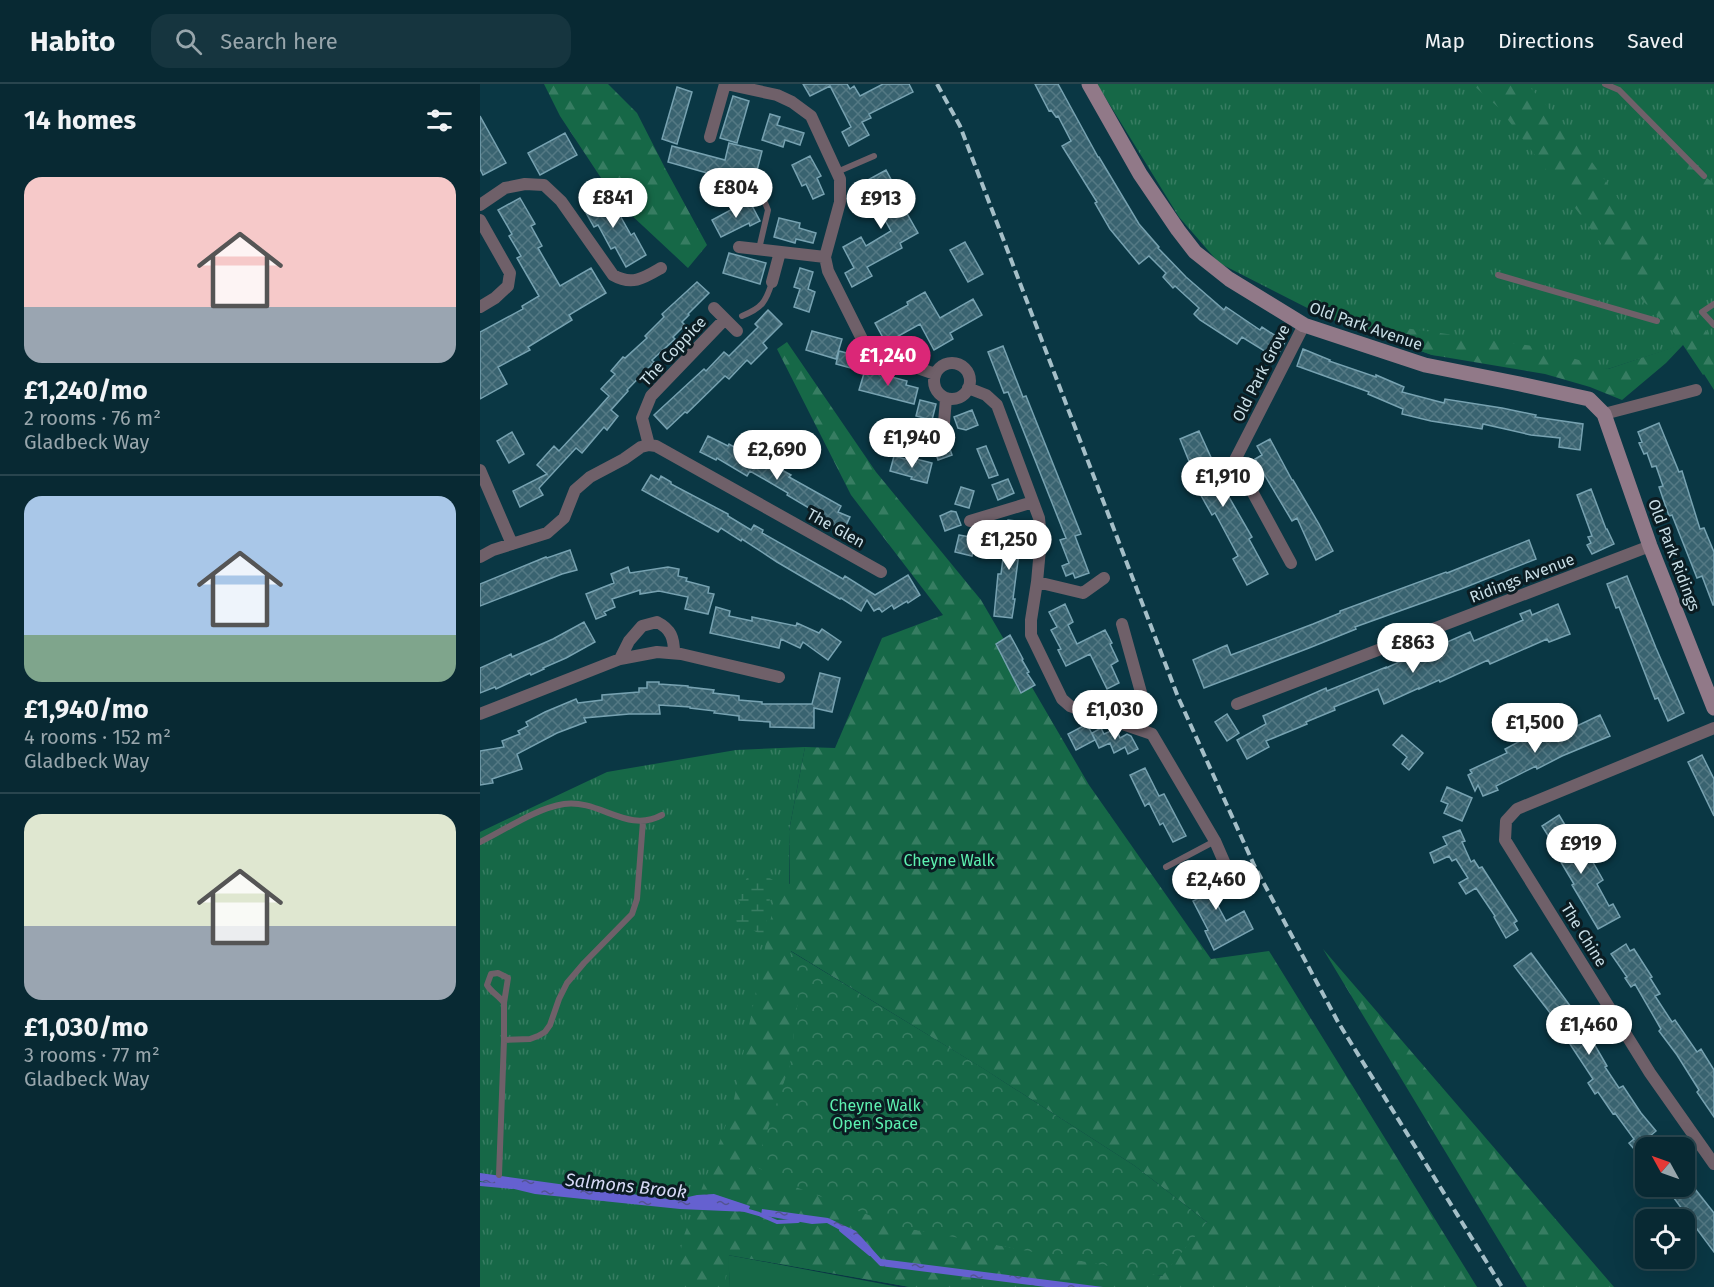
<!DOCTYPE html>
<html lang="en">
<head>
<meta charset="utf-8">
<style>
	body { margin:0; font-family:"Fira Sans",sans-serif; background:#16353f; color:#f1f3f6; height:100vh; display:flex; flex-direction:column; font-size:22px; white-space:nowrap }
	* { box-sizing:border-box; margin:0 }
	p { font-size:20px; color:#98a6ac }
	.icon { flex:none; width:33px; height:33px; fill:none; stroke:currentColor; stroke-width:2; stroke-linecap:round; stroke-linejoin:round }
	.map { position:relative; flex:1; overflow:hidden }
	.panel { display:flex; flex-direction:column; background:#082933; width:480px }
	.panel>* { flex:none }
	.needle { width:39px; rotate:310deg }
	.fabs { position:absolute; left:1155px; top:1053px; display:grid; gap:12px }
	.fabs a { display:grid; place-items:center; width:60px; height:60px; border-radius:12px; background:#082933; box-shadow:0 6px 24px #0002,0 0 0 2px #29454e; font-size:30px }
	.price { position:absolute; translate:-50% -51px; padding:0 14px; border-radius:21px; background:#fff; color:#222; font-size:20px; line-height:39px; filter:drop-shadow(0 2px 3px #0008) }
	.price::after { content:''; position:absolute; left:50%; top:36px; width:18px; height:14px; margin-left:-9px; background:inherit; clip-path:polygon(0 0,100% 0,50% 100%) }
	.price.current { background:#db2777; color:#fff }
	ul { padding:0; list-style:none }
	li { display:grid; align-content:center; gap:12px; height:318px; padding:0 24px }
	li+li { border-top:2px solid #29454e }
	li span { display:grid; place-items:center; height:186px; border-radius:18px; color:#555 }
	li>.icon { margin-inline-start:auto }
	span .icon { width:108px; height:108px; fill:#fffc; stroke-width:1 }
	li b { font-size:26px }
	h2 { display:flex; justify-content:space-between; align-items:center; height:72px; padding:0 24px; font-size:26px }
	header { display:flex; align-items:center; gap:36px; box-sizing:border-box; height:84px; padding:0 30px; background:#082933; border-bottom:2px solid #29454e }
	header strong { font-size:28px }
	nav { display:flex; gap:33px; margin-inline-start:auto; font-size:21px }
	.search { width:420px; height:54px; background:#16353f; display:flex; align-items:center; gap:15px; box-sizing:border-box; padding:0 21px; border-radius:18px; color:#98a6ac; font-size:22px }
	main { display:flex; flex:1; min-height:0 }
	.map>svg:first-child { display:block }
	.grass { fill:url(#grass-tufts) }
	.forest { fill:url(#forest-firs); fill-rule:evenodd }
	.wetland { fill:url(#wetland-marsh) }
	.park { fill:url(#park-crowns) }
	.garden { fill:#166847 }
	.water { fill:url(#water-ripples) }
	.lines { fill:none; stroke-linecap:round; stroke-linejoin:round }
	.stream { stroke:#6561d0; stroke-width:4 }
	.building { fill:url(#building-cross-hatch); stroke:#77a2b1; stroke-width:1.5 }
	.lane { stroke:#6f6069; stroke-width:6 }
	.street { stroke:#6f6069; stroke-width:12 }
	.secondary { stroke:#917988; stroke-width:15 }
	.rail { stroke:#a5bfc8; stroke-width:4; stroke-dasharray:9 4.5; stroke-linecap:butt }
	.labels { text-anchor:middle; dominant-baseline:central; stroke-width:6; stroke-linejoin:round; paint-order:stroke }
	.street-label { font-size:16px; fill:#c9dfe7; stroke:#0b1c22 }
	.park-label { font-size:16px; fill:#5df1b0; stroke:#0b1c22 }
	.water-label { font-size:18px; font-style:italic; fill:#d7daf6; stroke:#0b1c22 }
</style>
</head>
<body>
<header>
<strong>Habito</strong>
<div class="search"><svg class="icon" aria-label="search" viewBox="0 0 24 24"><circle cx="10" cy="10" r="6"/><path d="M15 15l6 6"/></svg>Search here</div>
<nav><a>Map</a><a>Directions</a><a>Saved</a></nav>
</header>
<main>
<section class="panel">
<h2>14 homes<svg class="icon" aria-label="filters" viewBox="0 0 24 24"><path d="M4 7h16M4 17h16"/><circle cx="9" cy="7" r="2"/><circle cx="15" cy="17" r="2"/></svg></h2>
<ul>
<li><span style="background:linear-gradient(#f6c9c9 70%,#9aa5b1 0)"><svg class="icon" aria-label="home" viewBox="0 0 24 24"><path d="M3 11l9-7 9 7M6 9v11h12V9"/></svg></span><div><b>£1,240/mo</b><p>2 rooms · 76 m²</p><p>Gladbeck Way</p></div></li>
<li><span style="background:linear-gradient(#a9c7e8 75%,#7fa58c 0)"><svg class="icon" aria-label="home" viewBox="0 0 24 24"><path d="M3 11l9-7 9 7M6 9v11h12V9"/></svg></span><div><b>£1,940/mo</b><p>4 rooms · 152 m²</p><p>Gladbeck Way</p></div></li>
<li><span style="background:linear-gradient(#dfe7d0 60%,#9aa5b1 0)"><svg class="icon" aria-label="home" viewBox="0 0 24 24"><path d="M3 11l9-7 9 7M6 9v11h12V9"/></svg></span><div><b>£1,030/mo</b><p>3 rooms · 77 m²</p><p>Gladbeck Way</p></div></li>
</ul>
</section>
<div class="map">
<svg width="1234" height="1203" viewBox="0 0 1234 1203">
	<defs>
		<pattern id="grass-tufts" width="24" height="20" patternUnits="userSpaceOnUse" patternTransform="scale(1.5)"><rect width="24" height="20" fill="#166847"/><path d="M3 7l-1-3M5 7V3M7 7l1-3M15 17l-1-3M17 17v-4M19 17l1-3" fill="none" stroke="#377d62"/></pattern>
		<pattern id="forest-firs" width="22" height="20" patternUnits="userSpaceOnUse" patternTransform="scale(1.5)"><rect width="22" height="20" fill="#166847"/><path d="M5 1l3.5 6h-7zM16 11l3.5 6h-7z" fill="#377d62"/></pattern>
		<pattern id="wetland-marsh" width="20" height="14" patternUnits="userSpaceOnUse" patternTransform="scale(1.5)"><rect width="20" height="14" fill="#166847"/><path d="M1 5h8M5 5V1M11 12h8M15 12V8" fill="none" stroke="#377d62"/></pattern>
		<pattern id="park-crowns" width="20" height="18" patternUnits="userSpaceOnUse" patternTransform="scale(1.5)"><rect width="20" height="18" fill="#166847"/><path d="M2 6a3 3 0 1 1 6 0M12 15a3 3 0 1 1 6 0" fill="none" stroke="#377d62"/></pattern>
		<pattern id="water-ripples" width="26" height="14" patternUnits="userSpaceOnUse" patternTransform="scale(1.5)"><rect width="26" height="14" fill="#6561d0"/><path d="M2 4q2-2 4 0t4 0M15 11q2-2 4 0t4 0" fill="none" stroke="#535491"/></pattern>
		<pattern id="building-cross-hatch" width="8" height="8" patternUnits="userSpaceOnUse" patternTransform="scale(1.5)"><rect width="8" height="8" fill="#396370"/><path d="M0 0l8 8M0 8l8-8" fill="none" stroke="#547984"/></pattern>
	</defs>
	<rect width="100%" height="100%" fill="#0a3744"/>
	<path class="grass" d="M617,0H1234V306L1205,260L1128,285L952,271L845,233L739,179L699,133Z
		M325,663L309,747L310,867L507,987L790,1186L430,1203L249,1171L250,1203H0V748L127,688L256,666Z"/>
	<path class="forest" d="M64,0H128L157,29L185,84L227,161L208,184L148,128L133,112L80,32Z
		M992,0H1047L1092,50L1161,147L1234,259V282L1223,291L1203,261L1186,279L1142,316L1110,303L1065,290L952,271L845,233L1053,262L1128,285L1203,260L1200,255L1163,217L1102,133L1019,24Z
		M1182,57L1196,73L1234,99V125L1217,111L1176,67Z
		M307,258L396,388L501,516L609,701L731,875L789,867L997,1203H430L249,1171L244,1203H194L203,1154L252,1025L293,824L295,796L310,800L309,747L325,663L355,664L402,554L463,531L371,411L297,265ZM311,867L507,987L655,1082L727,1138L682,1192L420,1143L276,1082L310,981L318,915Z
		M843,865L1134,1203H1047Z"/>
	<path class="wetland" d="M273,788L288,793L293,796L284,851C274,849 269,840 257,840C254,831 255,827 260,819L255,808L265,804L266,795Z"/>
	<path class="park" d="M310,867L507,987L655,1082L727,1138L682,1192L420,1143L305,1099L275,1082L310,981L318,915Z"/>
	<path class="garden" d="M248,1171L419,1203H250Z"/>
	<path class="water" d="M0,1089L195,1116L217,1111L234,1110L270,1122L268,1128L200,1125L55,1110L0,1097Z
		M282,1125L348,1134L376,1147L401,1175L623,1203H566L400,1182L371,1152L347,1139L332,1140L281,1131Z"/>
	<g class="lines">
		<path class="stream" d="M0,1100L32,1103
			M265,1126L279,1130L297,1138L318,1137
			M361,1146L390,1170"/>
	</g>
	<path class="building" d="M323,0H367L370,5L374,2L380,12L403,0H429L433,8L389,30L391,34L382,38L389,51L369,62L362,48L371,43L350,2L330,12Z
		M555,0H578L618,73H619L659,140L679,163L678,164L706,193L744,226L746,223L780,246L782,243L805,258L796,274L762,253L757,260L720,236L714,230L719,224L695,202L693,204L683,193L686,189L669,172L659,180L630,145L615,119L617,118L582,62L591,57L578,32L576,33L571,26L569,27Z
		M197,3L212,8L197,60L182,55Z
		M253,12L269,17L257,59L240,54Z
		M290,30L300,33L297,41L324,49L320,61L305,56L303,63L282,56Z
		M0,32L26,79L3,91L0,85Z
		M85,49L97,71L60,91L48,69Z
		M249,59L282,67L273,102L188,78L192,62L245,76Z
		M330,72L341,92L337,94L344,110L333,115L326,100L322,102L312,81Z
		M406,86L427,125L425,126L438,149L420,159L422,164L387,183L392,192L372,203L365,189L374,184L363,163L381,153L386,162L411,147L384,98Z
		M121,107L134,131L138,128L151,151L154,149L166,171L146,183L135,163L131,165L118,141L114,143L100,118Z
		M40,114L55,140L51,142L62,162L58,164L80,202L111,184L126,209L89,231L92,236L48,263L50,266L18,283L27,300L0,315V248L43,225L42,222L59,212L37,174L41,172L29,152L32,150L18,126Z
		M269,116L280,137L270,142L269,139L241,153L232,136Z
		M299,134L320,139L319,144L336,149L333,159L316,155L315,159L294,153Z
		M485,158L503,190L488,198L470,166Z
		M249,169L286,179L280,200L243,189Z
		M320,184L333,188L328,205L335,208L329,228L314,223L320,205L314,203Z
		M217,198L229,209L208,230L209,231L202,238L205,241L193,253L195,255L172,276L174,278L147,306L148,307L131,326L138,332L127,346L124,343L102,369L96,364L59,404L63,411L40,423L33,407L67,390L57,381L74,362L79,367L105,339L129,312L121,305L135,290L131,287L143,273L145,274L167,254L165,252L184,233L182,230Z
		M445,208L460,234L493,215L502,231L470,249L473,255L454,266L440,240L406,259L395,239L428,221L427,218Z
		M288,226L302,240L283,259L287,264L271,280L267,276L249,295L245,292L207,329L205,328L187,345L174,331L224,285L226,287L244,268L249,272L278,243L275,240Z
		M332,247L362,255L356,275L326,266Z
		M523,262L543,313L546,312L601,450L595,452L609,489L595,494L593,489L586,492L582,482L589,479L580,456L586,454L528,308L524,309L508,268Z
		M823,265L850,276L849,277L896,293V291L924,303L922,308L964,319L965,315L1022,324L1056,331L1055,333L1103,340L1100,366L1079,363L1080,354L1051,351L1003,340L1002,345L951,337L922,330L923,325L888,310L889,308L817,282Z
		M359,267L375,271L371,284L356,280Z
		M385,286L427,297L426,301L438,304L434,320L379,306Z
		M440,316L456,320L452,336L436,332Z
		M492,326L498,341L486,346L478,344L474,333Z
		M1179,339L1199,388L1202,387L1220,445L1224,444L1234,468V521H1233L1222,492L1217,494L1192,431L1189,432L1179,403L1183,402L1176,382L1172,383L1167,369L1164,370L1159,359L1162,358L1158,348Z
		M404,343L419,347L415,363L399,359Z
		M719,347L734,380L731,382L772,453L769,455L788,490L767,501L753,475L758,472L735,429L732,431L714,399L717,397L700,355Z
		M32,348L44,370L29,379L17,357Z
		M228,352L248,362L249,360L282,379L284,376L311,391L309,393L361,422L358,428L370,433L364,446L338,433L339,430L307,411L308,409L270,387L267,392L237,374L236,376L220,368Z
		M790,355L812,396H813L839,440L853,467L836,476L817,434L812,437L775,375L782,371L777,362Z
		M467,356L472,371L458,376L453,361Z
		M506,362L518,391L509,394L497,365Z
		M414,372L436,378V375L452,379L447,399L431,395L432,393L410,387Z
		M171,391L179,396L181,392L191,398V400L248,430V432L271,446L274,441L283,446L282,449L363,495L365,492L395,511L428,491L440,511L428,519L427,517L414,525L412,521L402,528L399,524L394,527L387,516L381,527L361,514L360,515L297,478L262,455L261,457L241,444L238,448L162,406Z
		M528,395L534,409L518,416L512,401Z
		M481,403L494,407L489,424L475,420Z
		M1111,405L1126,445H1127L1134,460L1112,470L1107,461L1111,459L1108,453L1112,452L1097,411Z
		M471,427L476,428L481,441L465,447L460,432Z
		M528,436L543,438L533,515H535L532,534L514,532L518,490H521Z
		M479,451L496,454L492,472L475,468Z
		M1049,456L1056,475L981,505L875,543L876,545L829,564L724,604L713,576L747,561L751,571L833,540L860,529V527L966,488L967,489Z
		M90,466L97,486L82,490L0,522V500L66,473L67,474Z
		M148,483L150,489L188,483L199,485L198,492L207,494L206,497L229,503L228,509L234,510L228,530L205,525L208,513L179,507L160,510V506L132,515L135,523L124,528L126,531L116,535L106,510L134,499L131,490Z
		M1147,492L1176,564L1204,629L1188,637L1178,614L1175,615L1139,523L1136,524L1127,500Z
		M585,520L593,538L588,541L597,560L625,546L632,559L630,560L638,577L631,581L639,599L627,605L610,570L586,582L578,566L581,565L571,546L577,543L569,528Z
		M1078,520L1090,550L1069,558L1067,555L1010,580L1008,576L960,598L959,596L939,605V604L904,620L898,605L854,623L855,626L826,638L827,640L786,657L789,663L767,675L757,656L786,640L783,632L846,604L847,607L906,583V584L926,575L925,573L937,568L939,572L943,570L944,571L968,560L967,558L990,548L994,557L1043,536L1040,530L1050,526L1052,531Z
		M236,523L250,527L249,532L272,537V533L316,542L317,539L339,549L342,545L361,558L348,576L323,558L320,564L301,555L299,564L230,549Z
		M104,538L115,558L86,574L63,584L64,585L51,591L50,589L16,605L15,603L0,609V584L31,570L32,573L73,555Z
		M530,551L543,575L542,576L549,588L547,589L555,601L541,609L516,560Z
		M340,589L360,594L352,628L334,624V644L290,643V638L259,636V632L234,629L235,627L210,624V623L179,621L180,630H149L104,634L106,638L77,649L37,670L42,685L12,695L13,699L0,701V667L24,663L22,657L40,650L38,647L48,642L46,638L65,628L96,615L98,619L122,616V611L159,608V604H167V598H179V600L208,602V603L234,606L233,609L259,612V616L282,618V620H332Z
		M747,630L759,649L747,657L735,638Z
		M1120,631L1130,652L1082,672L1057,685L1056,682L1016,702L1018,706L1003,712L998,701L995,707L988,691L992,689L990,686L1027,669L1025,665L1057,648L1061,658L1066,655L1067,656Z
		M607,640L615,656L596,666L588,650Z
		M621,644L624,650L633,646L637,647L640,654L647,650L651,652L658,665L648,670L645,663L634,669L630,659L619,664L612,649Z
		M922,651L943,669L929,686L922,680L927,673L913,661Z
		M1222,671L1234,695V732L1208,678Z
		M665,684L679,712L684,710L706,752L693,758L683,739L680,741L669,719L665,722L650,691Z
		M967,703L992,714L982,737L964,729L968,720L961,717Z
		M1079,731L1088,746L1084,748L1098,771L1106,766L1123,796L1117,800L1129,822L1133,820L1140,833L1118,845L1092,801L1094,800L1076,770L1079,769L1062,742Z
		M980,746L985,757L982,758L991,778L994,776L999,784L1002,783L1037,837L1034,839L1038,846L1026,854L1014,833L1015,832L996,804L986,810L979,799L988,794L976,775L972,777L969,772L954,779L950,769L967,761L963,753Z
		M727,780L740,804L731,809L746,837L764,827L773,845L734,866L725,847L728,846L713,817L721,813L709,789Z
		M1146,860L1150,867L1154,865L1172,893L1170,894L1180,910L1175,912L1192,938L1195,936L1217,968L1221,965L1234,986V1033L1217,1008L1219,1006L1197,971L1179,947L1181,945L1155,900L1151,903L1145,894L1147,893L1131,870Z
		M1051,869L1094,927L1091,929L1104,947L1106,946L1127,982L1125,983L1139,1004L1143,1002L1161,1029L1176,1047L1170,1052L1179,1064H1166V1079L1149,1059L1154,1055L1135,1029L1133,1030L1118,1008L1115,1010L1108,999L1113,995L1088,957L1090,955L1034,882Z
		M1204,1091L1234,1129V1168L1185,1102H1204Z"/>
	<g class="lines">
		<path class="lane" d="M1125,0L1139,6L1224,92
			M357,88L394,72
			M279,165L288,126L280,106
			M1018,191L1177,237
			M1234,220L1222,228L1234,241
			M262,232C282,224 286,218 292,198
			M0,758C27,745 54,725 84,720C120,715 147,750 182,731
			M686,783L735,757
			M24,919C19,912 11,908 7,901L11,890L18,889L28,894L24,919V956L50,955L58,952L65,948L70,941L79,915L87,899L104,879L152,830L157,815L163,737
			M19,1091L24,956"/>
		<path class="street" d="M246,0L297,11L312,18L331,32L360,95V118L345,173L348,187L384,259L392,268L455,290
			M230,53L245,0
			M0,121L25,104L45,100L64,101L81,117L133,191C152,202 164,194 181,184
			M0,136L30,189L28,202L15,214L0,223
			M259,163L345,173
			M292,198L300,168
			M234,224L245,235
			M454 297a18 18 0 1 1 36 0a18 18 0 1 1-36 0Z
			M488,304L506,311L517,321L559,434L561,454L557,498L551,536V551L582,615L590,622L672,650L735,757L755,803
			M1124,330L1216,306
			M443,354L464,339L466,314
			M169,361L176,362L401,488
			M169,361L162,334L171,312L245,235L257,247
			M0,386L32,460
			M490,437L553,418
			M0,473L13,466L67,449L84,434L95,406L110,393L144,375L161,363L169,361
			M811,479L755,376L824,241
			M557,498L603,509L624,494
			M642,540L662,612L656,644
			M140,575L149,557L162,542L177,538C191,545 194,554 194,569
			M757,620L1170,462
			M0,630L140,575L177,568L201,570L299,593
			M1234,644L1037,725L1026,737L1025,756L1170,989L1234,1080"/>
		<path class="secondary" d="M609,0L660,90L698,146L715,168L749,195L824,241L945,281L1040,300L1109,315L1124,330L1170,462L1234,624"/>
		<path class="rail" d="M457,0L480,42L698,613L774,781L858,938L1022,1203"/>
	</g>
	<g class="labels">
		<g class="street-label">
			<text transform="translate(886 242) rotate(19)">Old Park Avenue</text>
			<text transform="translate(193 267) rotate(-47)">The Coppice</text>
			<text transform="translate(781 289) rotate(-63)">Old Park Grove</text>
			<text transform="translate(356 444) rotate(29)">The Glen</text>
			<text transform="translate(1194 471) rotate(69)">Old Park Ridings</text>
			<text transform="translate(1042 494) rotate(-21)">Ridings Avenue</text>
			<text transform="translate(1104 851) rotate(58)">The Chine</text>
		</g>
		<g class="park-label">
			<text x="469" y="776">Cheyne Walk</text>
			<text x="395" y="1021">Cheyne Walk<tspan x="395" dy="18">Open Space</tspan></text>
		</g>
		<g class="water-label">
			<text transform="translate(146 1102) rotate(6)">Salmons Brook</text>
		</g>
	</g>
</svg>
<div class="fabs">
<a><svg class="needle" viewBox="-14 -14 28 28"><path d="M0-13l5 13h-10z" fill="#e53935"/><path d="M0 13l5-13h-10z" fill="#98a6ac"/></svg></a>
<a><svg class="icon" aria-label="locate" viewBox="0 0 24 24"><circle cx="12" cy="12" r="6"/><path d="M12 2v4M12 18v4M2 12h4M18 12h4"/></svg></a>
</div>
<b class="price" style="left:256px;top:135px">£804</b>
<b class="price" style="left:133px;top:145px">£841</b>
<b class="price" style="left:401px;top:146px">£913</b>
<b class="price current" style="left:408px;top:303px">£1,240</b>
<b class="price" style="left:432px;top:385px">£1,940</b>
<b class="price" style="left:297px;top:397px">£2,690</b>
<b class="price" style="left:743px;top:424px">£1,910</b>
<b class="price" style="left:529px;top:487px">£1,250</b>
<b class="price" style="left:933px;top:590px">£863</b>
<b class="price" style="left:635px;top:657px">£1,030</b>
<b class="price" style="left:1055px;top:670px">£1,500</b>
<b class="price" style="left:1101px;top:791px">£919</b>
<b class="price" style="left:736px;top:827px">£2,460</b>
<b class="price" style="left:1109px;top:972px">£1,460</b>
</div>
</main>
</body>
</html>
